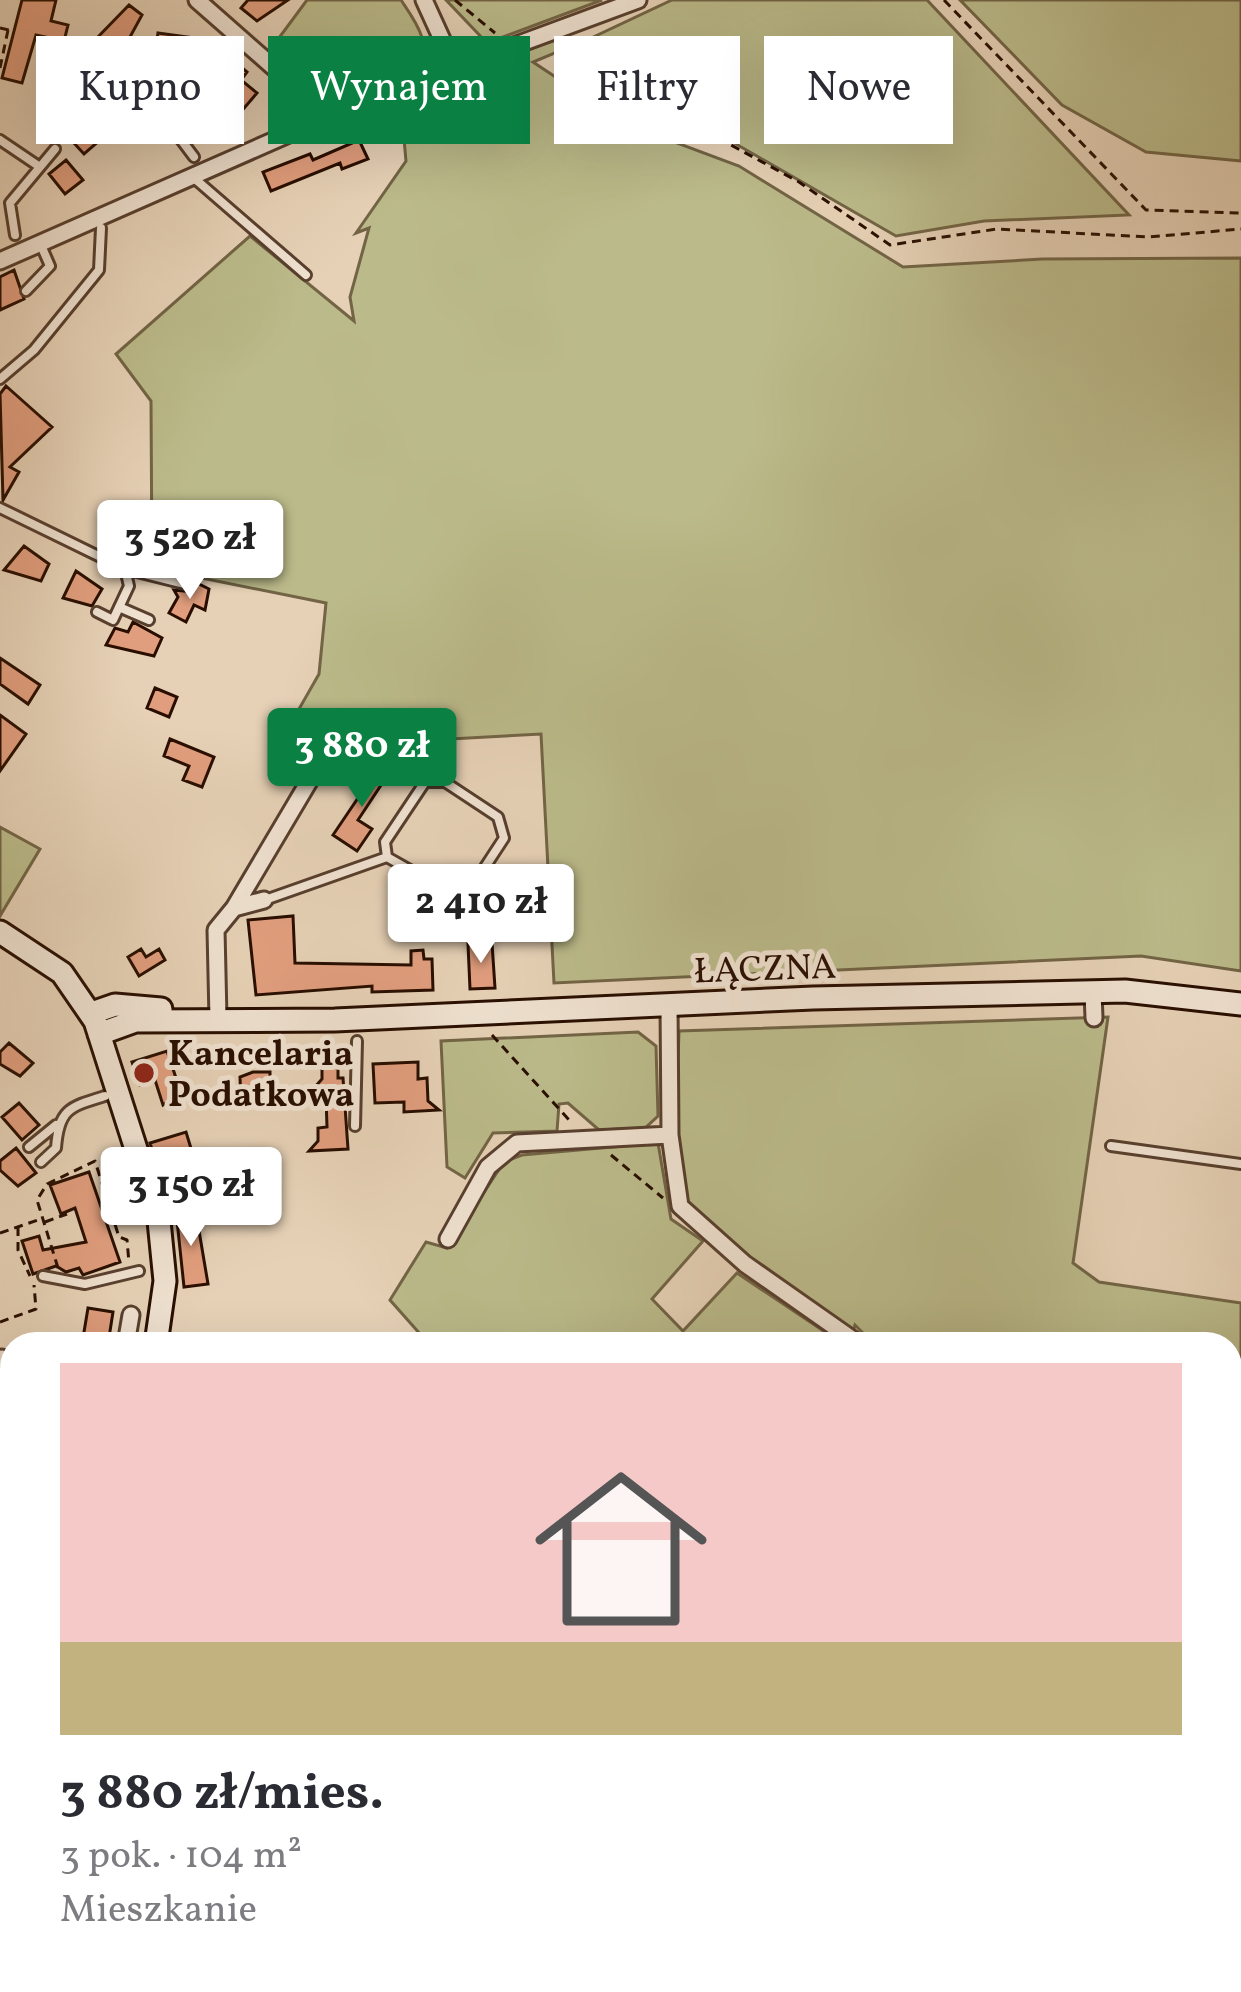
<!DOCTYPE html>
<html lang="pl">
<meta charset="utf-8">
<style>
:root{--surface:#fff;--page:#f7f7f7;--text:#2b2b33;--muted:#7c7c81;--line:#e1e1e2;--accent:#0b8043}
body{margin:0;font-family:Vollkorn,serif;background:var(--page);color:var(--text);height:100vh;display:flex;flex-direction:column;font-size:45px;white-space:nowrap}
*{box-sizing:border-box;margin:0}
p{font-size:39px;color:var(--muted)}
.icon{flex:none;width:66px;height:66px;fill:none;stroke:currentColor;stroke-width:2;stroke-linecap:round;stroke-linejoin:round}
.map{position:relative;flex:1;overflow:hidden}
.panel{position:absolute;left:0px;top:1332px;width:1242px;height:660px;display:flex;flex-direction:column;background:var(--surface);border-radius:36px 36px 0 0;box-shadow:0 12px 48px #0002}
.panel>*{flex:none}
.hud{position:absolute;left:36px;top:36px;width:1170px;height:108px;display:flex;gap:24px}
.price{position:absolute;translate:-50% -102px;padding:0 27px;border-radius:12px;background:#fff;color:#222;font-size:39px;line-height:78px;filter:drop-shadow(0 3px 6px #0008)}
.price::after{content:'';position:absolute;left:50%;top:72px;width:36px;height:27px;margin-left:-18px;background:inherit;clip-path:polygon(0 0,100% 0,50% 100%)}
.price.on{background:var(--accent);color:#fff}
ul{padding:0;list-style:none}
li{display:grid;align-content:center;gap:24px;height:636px;padding:0 60px}
li+li{border-top:3px solid var(--line)}
li span{display:grid;place-items:center;height:372px;border-radius:0px;color:#555}
li>.icon{margin-inline-start:auto}
span .icon{width:216px;height:216px;fill:#fffc;stroke-width:1}
li b{font-size:51px}
.chip{padding:0 42px;border-radius:0px;background:var(--surface);box-shadow:0 12px 48px #0002;font-size:42px;line-height:108px}
.chip.on{background:var(--accent);color:#fff}
.map>svg:first-child{display:block}
.green{fill:#bbba8a;stroke:#726445;stroke-width:3}
.building{fill:#e19e7e;stroke:#290e00;stroke-width:3}
.lines{fill:none;stroke-linecap:round;stroke-linejoin:round}
.lane-casing{stroke:#583f2e;stroke-width:14}
.street-casing{stroke:#583f2e;stroke-width:21}
.secondary-casing{stroke:#290e00;stroke-width:27}
.path{stroke:#290e00;stroke-width:3;stroke-dasharray:9 6;stroke-linecap:butt}
.lane{stroke:#efe1d0;stroke-width:8}
.street{stroke:#efe1d0;stroke-width:15}
.secondary{stroke:#efe1d0;stroke-width:21}
.poi-dot{fill:#8f2418;stroke:#efe1d0;stroke-width:4.5}
.labels{text-anchor:middle;stroke-width:10;stroke-linejoin:round;paint-order:stroke}
.street-label{font-size:36px;fill:#290e00;stroke:#efe1d0}
.poi-label{font-size:36px;font-weight:bold;fill:#290e00;stroke:#efe1d0;text-anchor:start}
</style>
<div class="map">
<svg width="1241" height="1992" viewBox="0 0 1241 1992">
<rect width="100%" height="100%" fill="#e6d1b6"/>
<filter id="stains"><feTurbulence type="fractalNoise" baseFrequency=".00167" numOctaves="4"/><feColorMatrix values="0 0 0 0 .2 0 0 0 0 .09 0 0 0 0 .02 0 0 0 .5 -.17"/></filter>
<radialGradient id="worn" r=".72"><stop offset=".6" stop-color="#630" stop-opacity="0"/><stop offset="1" stop-color="#630" stop-opacity=".3"/></radialGradient>
<path class="green" d="M307,0h94c14,21 33,45 15,68l-87,34 51,-23 -51,19 -59,-48z
M446,0h156l-115,43z
M672,0h255l202,215 -145,6 -88,15 -287,-165 -22,-31z
M960,0h281v161l-95,-9 -84,-47z
M557,39l5,11 -29,12 93,62 113,42 164,101 139,-8 199,-1v713l-100,-15 -587,27 -13,-249 -184,10 -20,-6 -38,-29 20,-35 7,-71 -174,-35 -1,-167 -35,-47 134,-118 104,85 -4,-24 19,-69 -13,5 50,-72 -5,-56 -61,20 1,-7z
M0,827l40,22 -40,67z
M1108,1017l-35,246 26,19 142,21v356l-11,-8v-307h-356l-19,-19 -2,7c-33,-22 -157,-102 -168,-133 -17,-51 -7,-115 -6,-168z
M638,1032l18,14 2,70 -13,12 -46,2 -31,-27 -9,1 -2,27 -64,2 -28,45 -18,-11 -6,-126z
M658,1143l13,76 32,22 -51,58 31,32 54,-58 106,71h-414l-39,-44 36,-58 21,6 57,-86 18,-7z
M12,1891v89h345l9,12h-366v-94z"/>
<path class="building" d="M22,0h34l-5,21 17,4 -4,16 -28,-6 -14,48 -20,-5z
M248,0h40l-31,21 -16,-13z
M129,5l13,10 -24,44 -24,-18z
M158,33l52,7 3,11 -5,7 -19,5 -34,-12z
M234,61l13,11 -6,8 16,13 -17,20 -24,-20z
M144,66l34,48 -4,3 -9,-4 -6,9 -6,-8 -12,8 -17,-24 12,-8 -9,-12z
M89,105l10,10 -13,12 13,14 -15,13 -23,-25z
M359,140l9,19 -26,10 -2,-6 -69,28 -8,-19 47,-18 3,6z
M66,160l17,20 -18,14 -16,-20z
M14,270l10,29 -24,11v-33z
M6,386l46,41 -42,40 9,5 -16,28 -3,-106z
M24,546l25,18 -8,17 -37,-11z
M76,571l26,18 -10,17 -29,-8z
M197,583l12,6 -4,21 -11,-5 -8,17 -17,-9 9,-16 -4,-7 18,2z
M133,622l29,16 -8,18 -48,-11 9,-17 13,4z
M0,658l40,27 -12,19 -28,-20z
M155,688l22,9 -8,20 -22,-9z
M0,715l26,19 -26,37z
M170,739l44,18 -12,30 -19,-7 6,-14 -25,-10z
M385,758l10,6 -37,56 14,9 -15,22 -24,-16z
M293,916l2,47 116,2v-14l12,-1 1,9h8l1,31 -61,2v-6l-116,9 -8,-75z
M492,943l3,45 -25,1 -2,-45z
M141,949l5,8 13,-8 6,11 -26,16 -11,-19z
M9,1043l24,20 -13,13 -20,-12v-12z
M167,1051l14,42 -18,12 -8,-25 -15,5 -8,-23z
M418,1062v17l9,-1 1,23 11,9 -35,2v-10l-29,1 -2,-39z
M322,1063h16v15h5l5,71 -39,2 9,-10v-13l9,-1 -1,-30h-7l-5,-9 8,-9z
M253,1072h17v16h-8l1,16 -22,1 -1,-28z
M19,1103l20,22 -17,15 -20,-23z
M186,1132l7,23 -36,11 -7,-23z
M16,1148l20,25 -18,13 -18,-16v-9z
M89,1172l31,90 -37,13 -4,-7 -13,4 -10,-6 -23,8 -11,-33 17,-5 4,14 43,-8 -11,-34 -14,6 -11,-29z
M195,1207l13,77 -24,3 -8,-76z
M88,1308l25,4 -5,32h-26z
M0,1749l12,23v68l-12,-26z
M1109,1980h54l-13,12h-30z"/>
<g class="lines">
<defs>
<path id="lane" d="M167,121l27,36
M0,140l37,25
M194,178l112,97
M15,235l-5,-32 45,-54
M26,291l24,-25 -10,-23
M0,379l34,-29 65,-80 2,-42
M0,508l125,61 4,17 -16,34 -16,-8
M125,569l64,16
M119,607l30,13
M387,857l60,34 23,-1 34,-52 -6,-21 -53,-35h-20l-1,-11 -28,-17
M265,900l122,-43 -2,-15 40,-60
M355,1126l2,-85
M1111,1146l130,18
M29,1147l27,-22
M41,1162l15,-14c3,-39 13,-41 49,-52
M43,1276l42,8 54,-13
M1230,1950l11,-10
M531,1980l9,12
M757,1980l9,12
M1185,1992l13,-12"/>
<path id="street" d="M197,0l116,102 7,17
M424,0l31,68
M0,261l357,-157 281,-104
M234,908l93,-157
M1093,992l1,26
M669,1004l1,131 10,71 65,58 114,80
M218,1018l-2,-88 18,-22 30,-8
M448,1239l40,-72 29,-24 153,-8
M126,1344l5,-29
M0,1359l2,-1
M0,1502l12,22
M0,1590l12,-4
M1230,1669l11,8
M1230,1711l11,-10
M0,1720l12,26
M0,1889l12,-6"/>
<path id="secondary" d="M0,932l62,41 33,48 64,200 6,60 -9,63
M92,1013l23,-8 46,4
M99,1034l36,-13 200,-1 478,-22 312,-7 116,13
M372,1980l9,12"/>
</defs>
<use href="#lane" class="lane-casing"/>
<use href="#street" class="street-casing"/>
<use href="#secondary" class="secondary-casing"/>
<path class="path" d="M455,0l40,33
M944,0l202,210 95,3
M0,28l13,3
M571,41l13,24 215,117 91,63 107,-16 152,8 92,-8
M0,68l8,-38
M492,1035l79,87
M611,1155l52,43
M45,1222l22,-8
M18,1227v23l12,26
M0,1233l38,-13
M58,1268l-21,-68 10,-16 48,-23 24,76 8,3 2,23
M0,1322l36,-13 -2,-24
M0,1840l12,6
M151,1980l4,12"/>
<use href="#lane" class="lane"/>
<use href="#street" class="street"/>
<use href="#secondary" class="secondary"/>
</g>
<circle class="poi-dot" cx="144" cy="1073" r="12"/>
<g class="labels">
<g class="street-label">
<text transform="translate(765 967) rotate(-2)" y="13">ŁĄCZNA</text>
</g>
<g class="poi-label">
<text x="168" y="1065">Kancelaria<tspan x="168" dy="41">Podatkowa</tspan></text>
</g>
</g>
<rect width="100%" height="100%" filter="url(#stains)"/>
<rect width="100%" height="100%" fill="url(#worn)"/>
</svg>
<b class="price" style="left:190px;top:602px">3 520 zł</b>
<b class="price on" style="left:362px;top:810px">3 880 zł</b>
<b class="price" style="left:481px;top:966px">2 410 zł</b>
<b class="price" style="left:191px;top:1249px">3 150 zł</b>
<div class="hud">
<a class="chip">Kupno</a>
<a class="chip on">Wynajem</a>
<a class="chip">Filtry</a>
<a class="chip">Nowe</a>
</div>
<section class="panel">
<ul>
<li><span style="background:linear-gradient(#f6c9c9 75%,#c2b280 0)"><svg class="icon" aria-label="home" viewBox="0 0 24 24"><path d="M3 11l9-7 9 7M6 9v11h12V9"/></svg></span><div><b>3 880 zł/mies.</b><p>3 pok. · 104 m²</p><p>Mieszkanie</p></div></li>
</ul>
</section>
</div>
